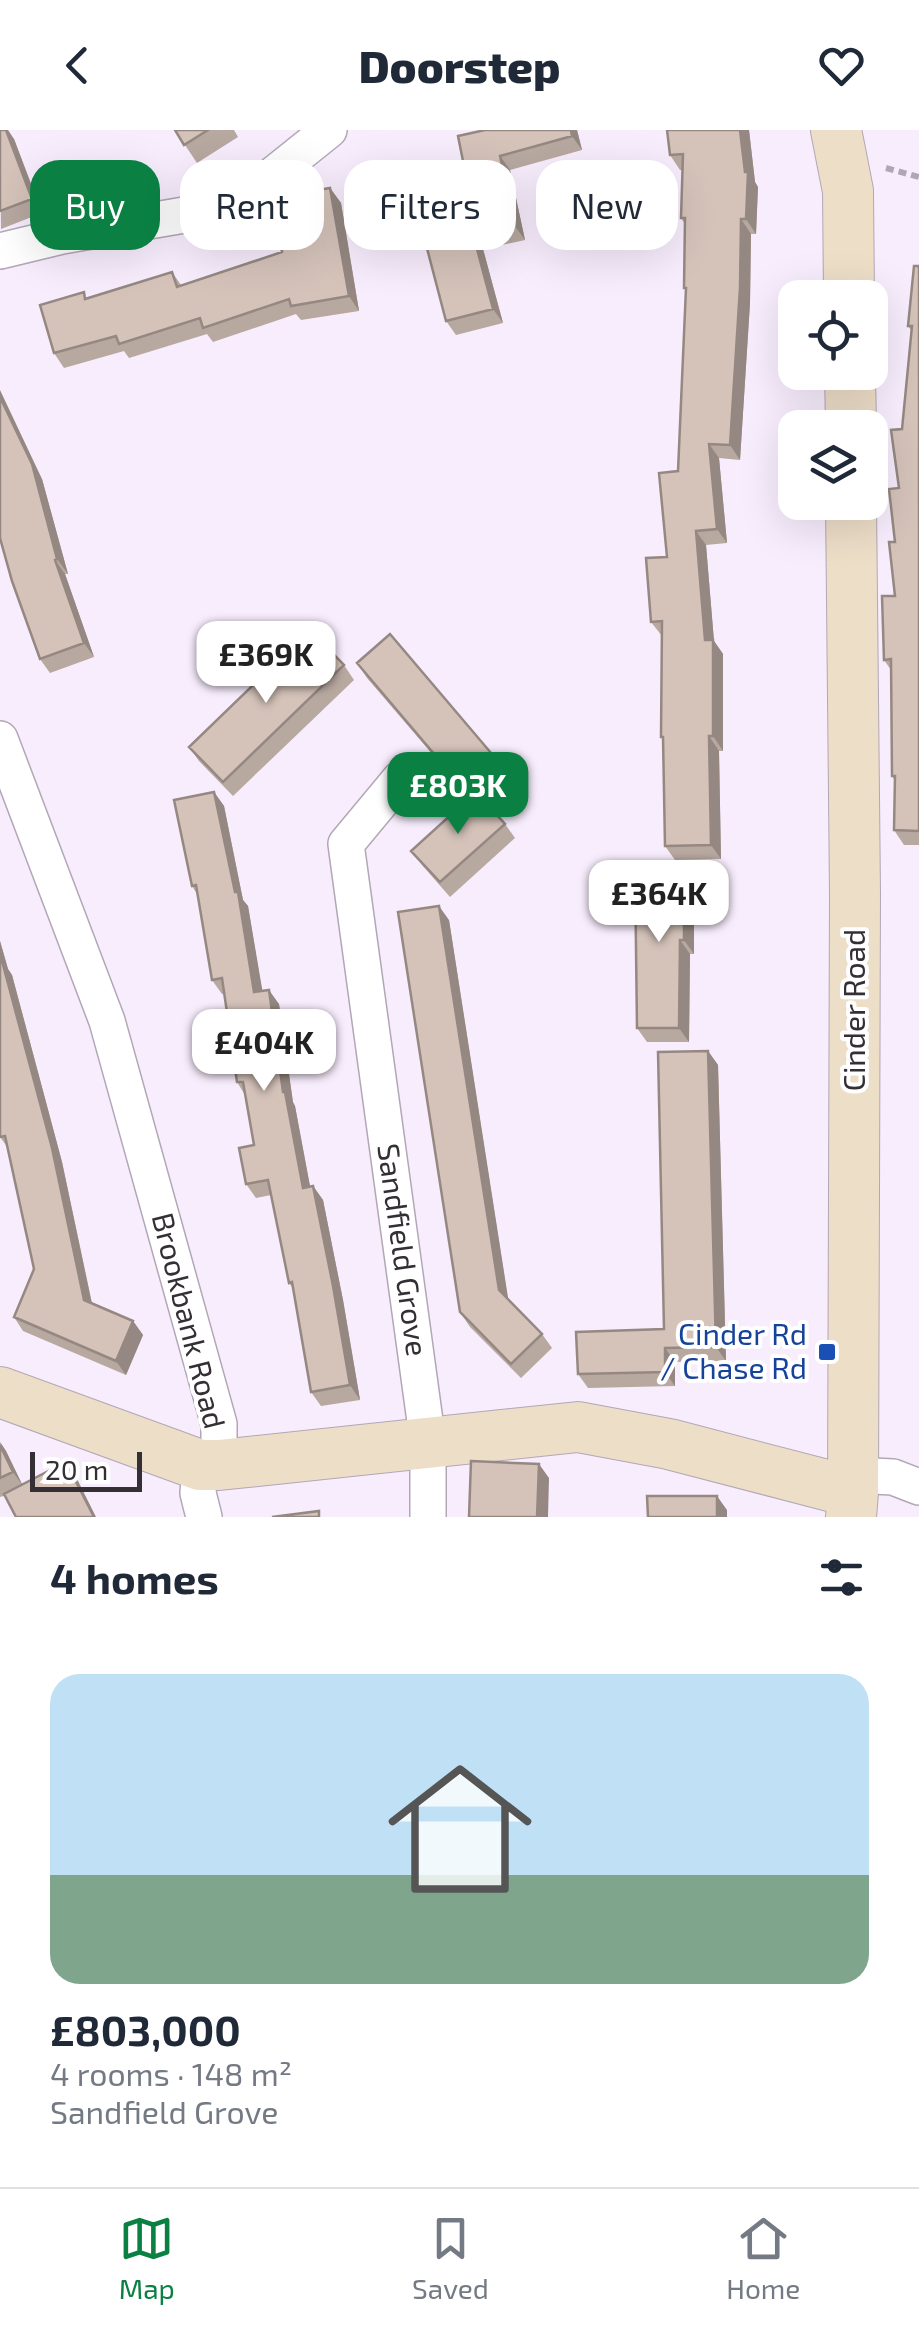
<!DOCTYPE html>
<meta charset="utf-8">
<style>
:root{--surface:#fff;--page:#f6f6f7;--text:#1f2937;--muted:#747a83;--line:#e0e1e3;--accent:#0b8043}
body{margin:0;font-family:"Exo 2",sans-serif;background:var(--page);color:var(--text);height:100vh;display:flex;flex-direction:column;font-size:38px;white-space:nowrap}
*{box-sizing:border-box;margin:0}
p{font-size:32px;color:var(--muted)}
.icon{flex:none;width:55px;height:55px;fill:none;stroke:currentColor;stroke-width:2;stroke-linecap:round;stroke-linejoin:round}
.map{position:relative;height:1387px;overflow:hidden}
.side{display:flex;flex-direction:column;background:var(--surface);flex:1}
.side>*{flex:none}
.banner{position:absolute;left:30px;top:30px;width:860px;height:90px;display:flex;gap:20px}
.fabs{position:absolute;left:778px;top:150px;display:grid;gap:20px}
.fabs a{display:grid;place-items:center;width:110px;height:110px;border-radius:20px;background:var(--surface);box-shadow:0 10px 40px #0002;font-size:50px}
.scale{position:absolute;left:30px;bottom:25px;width:112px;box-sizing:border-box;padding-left:10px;border:5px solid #342f35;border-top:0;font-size:28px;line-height:35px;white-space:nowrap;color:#342f35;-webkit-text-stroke:8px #fff;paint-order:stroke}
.price{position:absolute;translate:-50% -85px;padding:0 22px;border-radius:20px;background:#fff;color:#222;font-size:32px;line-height:65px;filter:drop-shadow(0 2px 5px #0008)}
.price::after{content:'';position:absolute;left:50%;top:60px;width:30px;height:22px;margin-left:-15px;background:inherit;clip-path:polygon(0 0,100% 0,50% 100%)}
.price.active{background:var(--accent);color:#fff}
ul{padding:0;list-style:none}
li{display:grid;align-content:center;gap:20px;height:530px;padding:0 50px}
li span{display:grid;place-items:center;height:310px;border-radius:30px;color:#555}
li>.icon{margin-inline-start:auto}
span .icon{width:180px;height:180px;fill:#fffc;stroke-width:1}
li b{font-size:42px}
h2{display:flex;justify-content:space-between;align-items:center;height:120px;padding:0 50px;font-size:42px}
.pill{padding:0 35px;border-radius:30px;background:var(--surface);box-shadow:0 10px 40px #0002;font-size:35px;line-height:90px}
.pill.active{background:var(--accent);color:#fff}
header{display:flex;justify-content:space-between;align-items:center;height:130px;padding:0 50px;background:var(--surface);font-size:45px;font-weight:800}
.tabs{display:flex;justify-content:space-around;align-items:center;height:140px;border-top:2px solid var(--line);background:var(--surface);font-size:28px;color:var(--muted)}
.tabs a{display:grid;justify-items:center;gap:5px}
.tabs .active{color:var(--accent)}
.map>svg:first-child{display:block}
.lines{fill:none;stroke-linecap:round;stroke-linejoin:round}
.street-casing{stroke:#b2a7b6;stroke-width:38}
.secondary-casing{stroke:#b2a7b6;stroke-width:52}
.path{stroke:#b0a7b3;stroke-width:6;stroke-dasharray:8 5;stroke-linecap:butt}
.street{stroke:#fff;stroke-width:35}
.secondary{stroke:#eddec8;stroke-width:50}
.wall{fill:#b7a8a0}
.shaded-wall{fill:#958882}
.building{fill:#d5c3ba;stroke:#958882;stroke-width:2.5}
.transit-dot{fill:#1a4fb4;stroke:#fff;stroke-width:4}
.labels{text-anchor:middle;stroke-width:8;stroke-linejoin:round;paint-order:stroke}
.street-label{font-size:30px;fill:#342f35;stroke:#fff}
.transit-label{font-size:30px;fill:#164399;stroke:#fff;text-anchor:end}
</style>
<header><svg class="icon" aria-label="back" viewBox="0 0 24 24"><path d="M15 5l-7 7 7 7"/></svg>Doorstep<svg class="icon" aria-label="heart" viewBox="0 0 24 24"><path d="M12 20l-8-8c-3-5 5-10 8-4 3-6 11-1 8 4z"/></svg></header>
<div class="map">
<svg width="919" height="1387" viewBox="0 0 919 1387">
<rect width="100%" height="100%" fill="#f8edfd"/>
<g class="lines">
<defs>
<path id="street" d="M0,121l62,-15 128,-22 43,-13 36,-23 60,-48
M0,609l107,282 112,403v41
M400,649l-54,65 82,599v74
M200,1335l-2,28 6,24
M853,1345l40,2 26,10"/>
<path id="secondary" d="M836,0l12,61 1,107
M850,242l1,56
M0,1262l200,73h19l359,-38 91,17 184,48
M851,1387l2,-25 2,-598 -4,-392"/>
</defs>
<use href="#street" class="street-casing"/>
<use href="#secondary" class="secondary-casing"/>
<path class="path" d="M886,38l33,9"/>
<use href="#street" class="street"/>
<use href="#secondary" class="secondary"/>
</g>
<path class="wall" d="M0,0l14,9 28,74 -41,16z
M175,0h59l4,7 -41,26z
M485,0h92l5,20 -72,20 15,70 -42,9 20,74 -47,12 -10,-14 24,-125z
M667,0h82l6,52 3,5 -2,47h-5l-1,69 -10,157 -21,-2 8,85 -21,2 8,96 9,13v97h-4l2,108 -46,1 -10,-14 -2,-107 -2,-2 1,-101 -11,-14 16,-65 11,-86 8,-180 -2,-3 1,-64 -4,-6 2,-48h-3l-10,-15z
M330,58l11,15 18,108 -58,9 -5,-6 -83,28 -6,-8 -78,24 -5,-7 -60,17 -10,-15 34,-55 84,-26 9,13 101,-33 16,-7z
M919,136v579h-15l-10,-15 1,-49 -3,-5 -1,-106 -7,-10 11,-64v-54l7,-113 9,-99 -3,-4z
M42,349l26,95h-3l29,83 -44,16 -10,-14z
M357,533l140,97 10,14 -27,23 25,27 10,14 -65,59 -28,-32 -11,-14 59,-53 -103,-120z
M344,535l10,15 -121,116 -34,-35 -10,-14z
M214,662l10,14 19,94 5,6 14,85 17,13 14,99 2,3 15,81 3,-1 10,14 20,100 17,100 -39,6 -10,-14 -18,-104 -4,-5 -18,-88 -15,3 -10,-14 8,-39 -9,-50 -8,-13 -13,-88h-2l-10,-14 -15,-86 -5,-8z
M694,752v72h-4l-1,88h-42l-10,-14z
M449,790l59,380 34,34 10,14 -31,30 -51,-51 -10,-15z
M0,811l8,28 4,6 50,187 30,141 41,18 10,14 -17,40 -103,-44 -9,-14 20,-48 -26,-121 -8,-11z
M708,921l10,14 8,296 -51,1v24l-87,2 -10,-14 86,-45z
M0,1312l6,9 16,34 54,-8 -76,20z"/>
<path class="shaded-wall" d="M6,0h2l6,9 28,74 -10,-14z
M571,0h6l5,20 -10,-14z
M740,0h9l6,52 3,5 -2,47 -10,-15 -1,-47z
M500,26l10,14 15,70 -10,-14z
M330,58l11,15 18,108 -10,-15z
M741,89l10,15 -1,69 -10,157 -10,-15z
M473,104l10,15 20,74 -10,-14z
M0,260l42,89 26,95 -11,-15 -57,-162z
M709,314l10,14 8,85 -10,-14z
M696,401l10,14 8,96 9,13v97l-10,-15z
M55,430l10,14 29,83 -10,-14z
M709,606l10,15 2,108 -10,-14z
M214,662l10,14 19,94 5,6 17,100 -11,-14z
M684,737l10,15v72l-10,-14z
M439,776l10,14 60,384 -10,-14z
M680,810l10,14 -1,88 -10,-14z
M0,811l8,28 4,6 50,187 32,152 -10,-14 -84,-338z
M269,860l10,14 14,98 2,4 18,96 -10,-14 -20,-96z
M708,921l10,14 8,296 -10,-14z
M313,1056l10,14 20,100 17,100 -10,-15z
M133,1191l10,14 -17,40 -10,-14z
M665,1218l10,14v24l-10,-14z
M0,1312l6,9 17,35 -10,-14z
M66,1332l10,15 20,40h-2z
M539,1334l10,14 -1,39h-11z
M717,1366l10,14v7h-10z"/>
<path class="building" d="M0,0h6l26,69 -32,12z
M175,0h33l-24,15z
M485,0h86l1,6 -72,20 15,70 -42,8 20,75 -47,12 -29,-111 53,-14 -12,-60z
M667,0h73l5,42h3l-2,47h-5l-1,69 -10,157 -21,-1 8,85 -21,2 9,109h8v96h-4l2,109 -46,1 -2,-109h-2l1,-116 -11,1 -5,-64 21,-1 -8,-84 19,-2 8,-183h-2l1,-70h-4l2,-64 -13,1z
M330,58l19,108 -58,10 -2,-7 -86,29 -3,-10 -81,26 -3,-8 -62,17 -14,-48 44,-13 1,7 87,-27 5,15 105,-35 -1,-5 17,-2 -9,-50z
M914,136h5v565l-25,-1 1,-54h-3l-1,-117 -7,1 -2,-64h13l-6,-54h6l-6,-53 10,-1 -8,-58 11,-1 10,-103h-4z
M0,267l32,67 25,95 -2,1 29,83 -44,16 -28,-78 -12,-43z
M310,500l34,35 -121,117 -34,-35z
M390,504l107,126 -34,28 -106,-125z
M214,662l21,100h3l16,100 15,-2 14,102h2l18,96 10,-2 20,100 17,99 -39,7 -19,-110 -3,1 -21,-103 -22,4 -7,-36 15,-3 -11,-63h-6l-15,-104 -10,2 -16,-95 -4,1 -18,-86z
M476,662l29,32 -65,58 -29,-31z
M684,737v73h-4l-1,88h-42l-2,-160z
M439,776l60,384 43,44 -31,30 -51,-52 -62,-400z
M2,831l50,187 32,152 49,21 -17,40 -102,-44 20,-48 -29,-133 -5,1v-175z
M708,921l8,296 -51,1v24l-87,2 -2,-42 88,-3 -6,-277z
M0,1315l13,27 -13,6z
M471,1331l68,3 -2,53h-68z
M66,1332l28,55h-78l-12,-23z
M647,1366h70v21h-69z
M319,1381v6h-47z"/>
<rect class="transit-dot" x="817" y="1212" width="20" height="20" rx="5"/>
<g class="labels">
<g class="street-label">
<text transform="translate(855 880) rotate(-90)" y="10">Cinder Road</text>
<text transform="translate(402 1120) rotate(82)" y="10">Sandfield Grove</text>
<text transform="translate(188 1191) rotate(76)" y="10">Brookbank Road</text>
</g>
<g class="transit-label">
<text x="807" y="1215">Cinder Rd<tspan x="807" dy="34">/ Chase Rd</tspan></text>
</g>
</g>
</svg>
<div class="fabs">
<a><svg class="icon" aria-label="locate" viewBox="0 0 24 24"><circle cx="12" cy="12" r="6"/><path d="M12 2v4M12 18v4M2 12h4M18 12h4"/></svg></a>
<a><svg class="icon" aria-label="layers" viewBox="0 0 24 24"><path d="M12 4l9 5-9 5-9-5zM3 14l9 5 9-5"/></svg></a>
</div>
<div class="scale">20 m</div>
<b class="price" style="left:266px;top:576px">£369K</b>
<b class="price active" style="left:458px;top:707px">£803K</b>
<b class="price" style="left:659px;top:815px">£364K</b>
<b class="price" style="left:264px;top:964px">£404K</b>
<div class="banner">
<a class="pill active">Buy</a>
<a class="pill">Rent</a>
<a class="pill">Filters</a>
<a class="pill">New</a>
</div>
</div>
<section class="side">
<h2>4 homes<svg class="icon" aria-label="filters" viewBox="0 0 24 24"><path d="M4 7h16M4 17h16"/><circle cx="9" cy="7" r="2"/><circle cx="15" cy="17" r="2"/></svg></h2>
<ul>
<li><span style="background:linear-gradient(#bfe0f5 65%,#7fa58c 0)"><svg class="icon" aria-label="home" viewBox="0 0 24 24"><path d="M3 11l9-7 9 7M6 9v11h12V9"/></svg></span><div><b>£803,000</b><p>4 rooms · 148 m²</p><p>Sandfield Grove</p></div></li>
</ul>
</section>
<nav class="tabs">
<a class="active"><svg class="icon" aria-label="map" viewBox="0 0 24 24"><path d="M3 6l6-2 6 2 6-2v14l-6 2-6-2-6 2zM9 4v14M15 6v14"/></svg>Map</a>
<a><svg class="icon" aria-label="saved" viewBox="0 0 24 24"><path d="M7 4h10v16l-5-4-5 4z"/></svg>Saved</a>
<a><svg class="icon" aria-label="home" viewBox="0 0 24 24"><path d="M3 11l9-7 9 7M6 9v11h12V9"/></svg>Home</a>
</nav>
